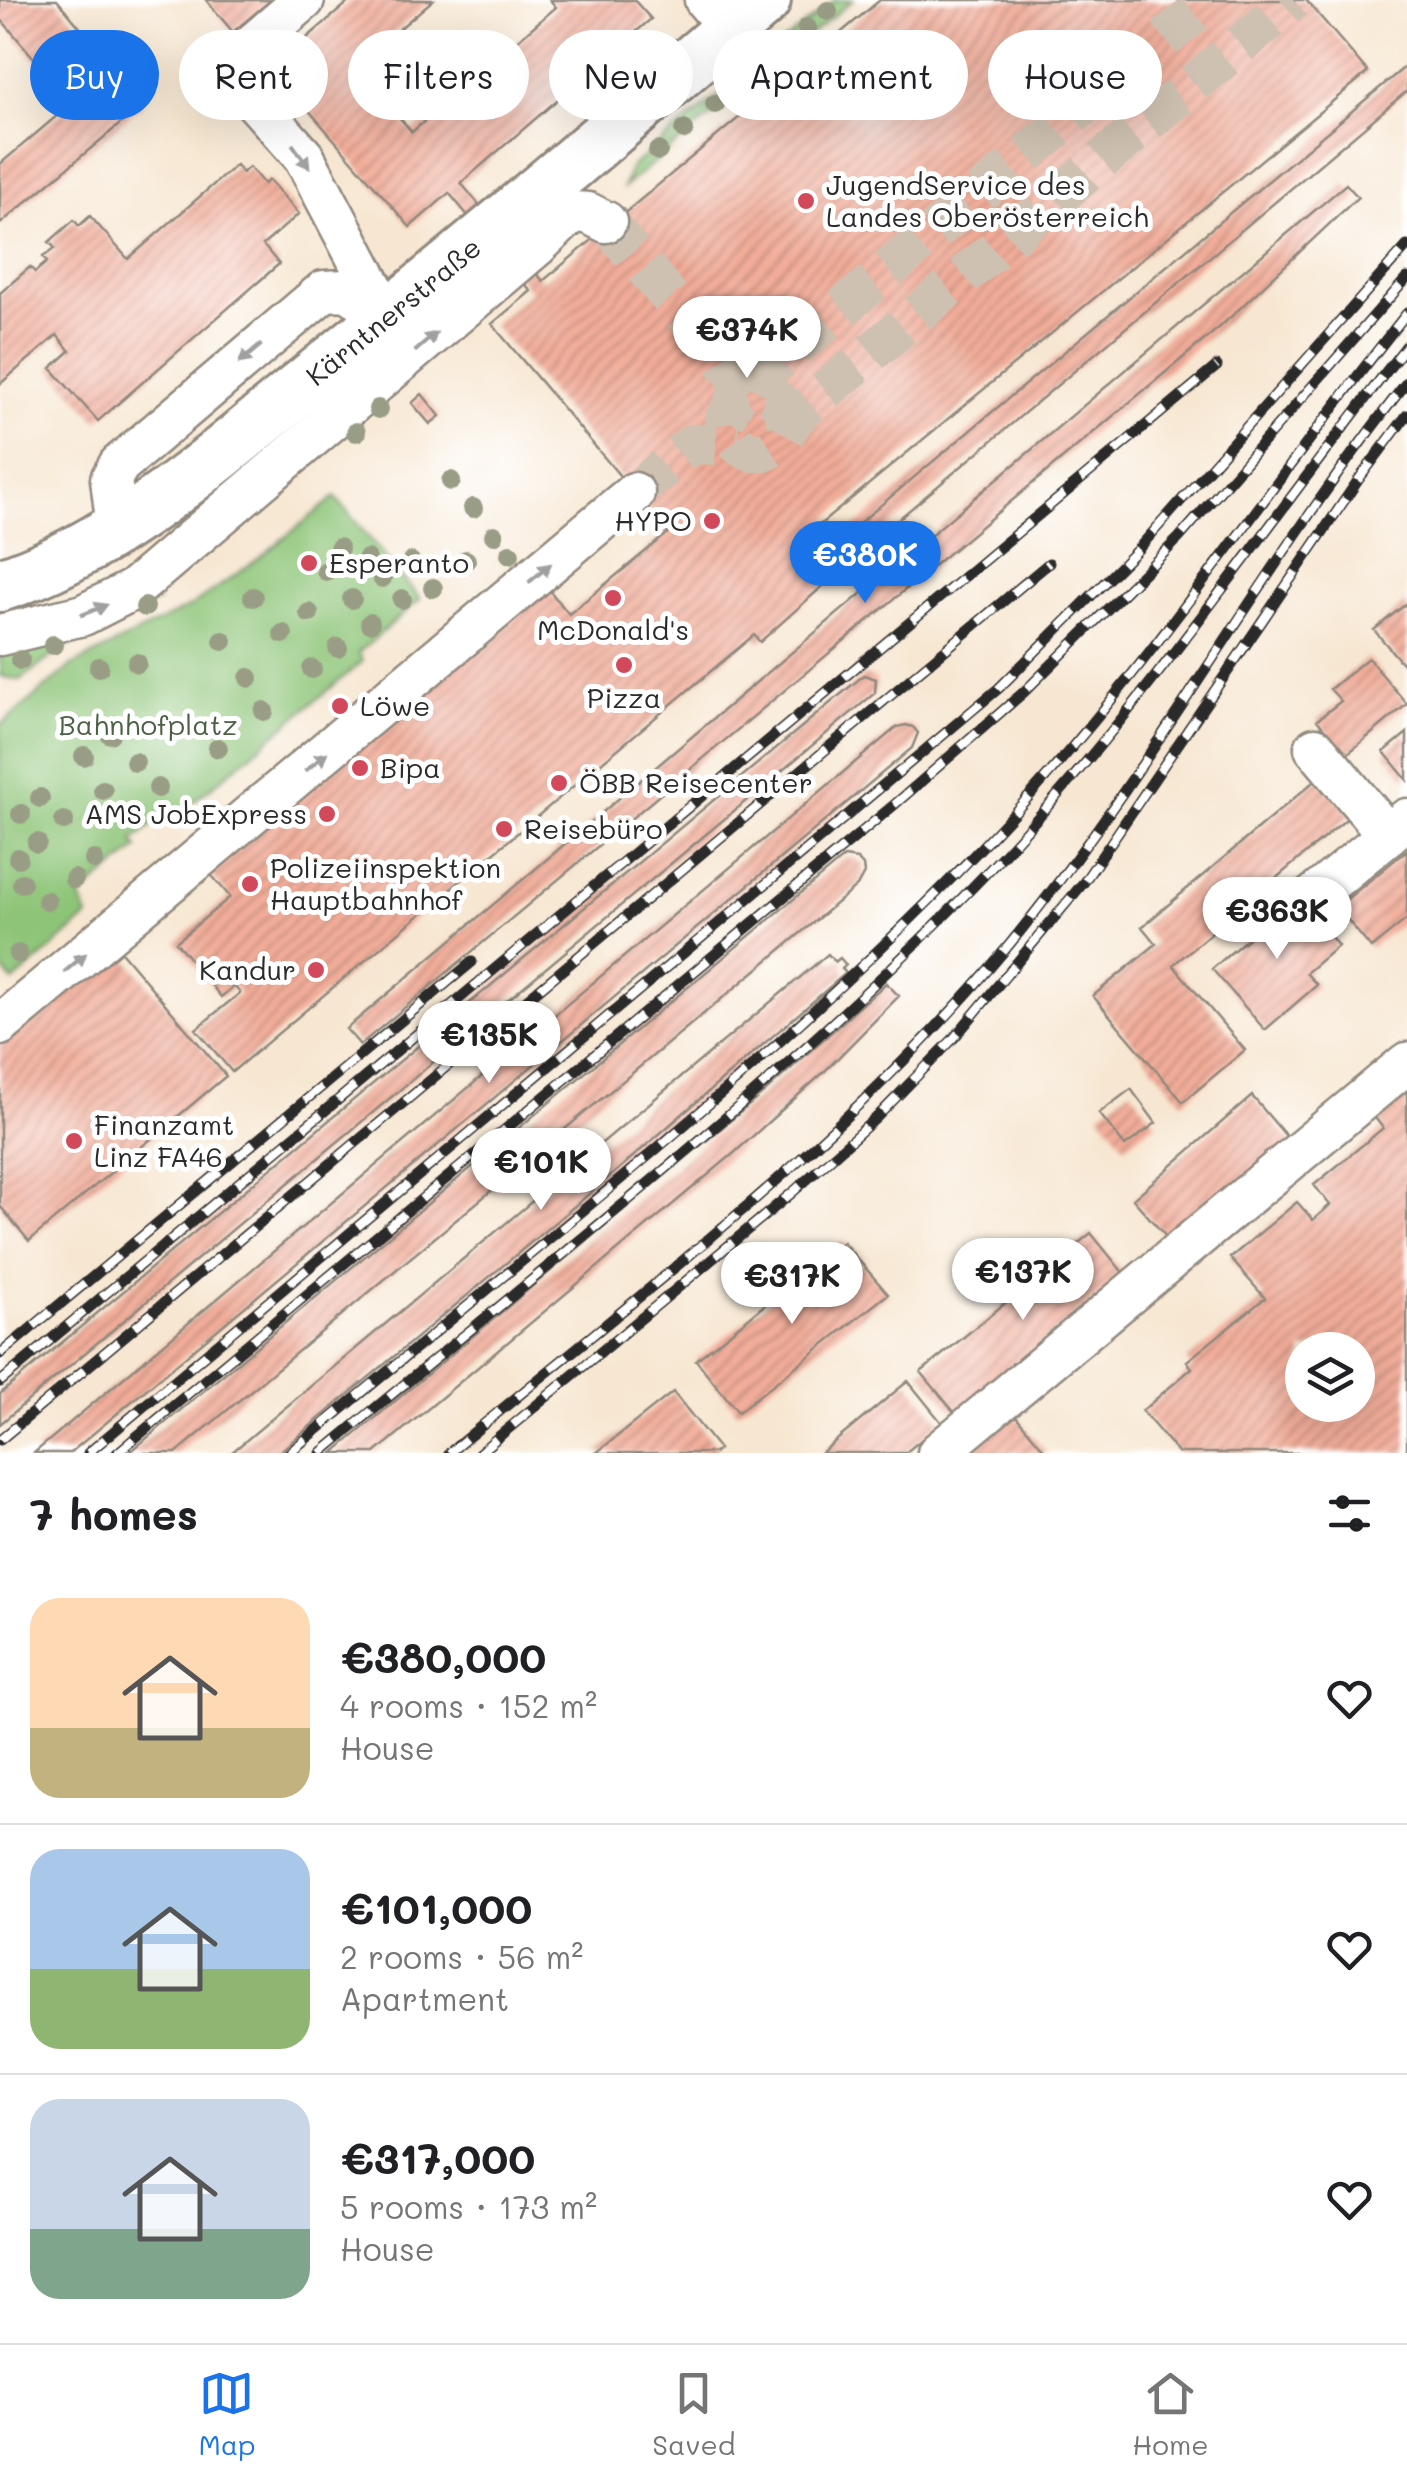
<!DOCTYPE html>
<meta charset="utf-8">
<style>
:root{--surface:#fff;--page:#f6f6f6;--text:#202124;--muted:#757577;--line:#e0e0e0;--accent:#1a73e8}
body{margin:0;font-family:Mali,sans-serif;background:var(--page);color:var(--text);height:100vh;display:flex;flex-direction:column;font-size:38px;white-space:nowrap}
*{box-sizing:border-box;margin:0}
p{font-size:32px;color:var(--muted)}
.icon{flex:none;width:55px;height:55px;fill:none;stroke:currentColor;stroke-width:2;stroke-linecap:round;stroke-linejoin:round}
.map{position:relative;height:1453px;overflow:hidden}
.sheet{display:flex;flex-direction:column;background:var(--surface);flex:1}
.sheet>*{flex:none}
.top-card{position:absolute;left:30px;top:30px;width:1348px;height:90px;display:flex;gap:20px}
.tools{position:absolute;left:1285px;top:1332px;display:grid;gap:20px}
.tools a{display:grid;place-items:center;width:90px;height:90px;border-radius:50%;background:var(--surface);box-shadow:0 10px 40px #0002;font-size:50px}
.price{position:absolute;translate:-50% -85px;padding:0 22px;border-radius:35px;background:#fff;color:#222;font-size:32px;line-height:65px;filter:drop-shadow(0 2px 5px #0008)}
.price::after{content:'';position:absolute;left:50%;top:60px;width:30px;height:22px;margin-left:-15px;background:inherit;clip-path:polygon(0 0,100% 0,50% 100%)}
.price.selected{background:var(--accent);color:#fff}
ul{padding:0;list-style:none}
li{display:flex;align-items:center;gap:30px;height:250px;padding:0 30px}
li+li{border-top:2px solid var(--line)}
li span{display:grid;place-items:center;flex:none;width:280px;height:200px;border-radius:30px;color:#555}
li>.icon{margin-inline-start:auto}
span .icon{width:120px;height:120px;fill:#fffc;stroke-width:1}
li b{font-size:42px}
h2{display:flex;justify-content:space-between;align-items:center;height:120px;padding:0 30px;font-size:42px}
.chip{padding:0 35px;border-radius:45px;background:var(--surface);box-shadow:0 10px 40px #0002;font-size:35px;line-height:90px}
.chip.selected{background:var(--accent);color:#fff}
.dock{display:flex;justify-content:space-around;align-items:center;height:140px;border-top:2px solid var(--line);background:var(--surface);font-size:28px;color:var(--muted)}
.dock a{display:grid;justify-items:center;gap:5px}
.dock .selected{color:var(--accent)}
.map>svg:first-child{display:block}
.green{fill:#8dc477;stroke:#5c7851;stroke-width:2.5}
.building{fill:url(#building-hatch);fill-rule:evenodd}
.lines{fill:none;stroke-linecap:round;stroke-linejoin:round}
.minor-tunnel{stroke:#cec1b1;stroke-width:40;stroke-dasharray:40 20;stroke-linecap:butt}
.minor-casing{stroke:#91897e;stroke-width:45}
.major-casing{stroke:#91897e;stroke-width:58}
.minor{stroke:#fff;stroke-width:40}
.major{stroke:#fff;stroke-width:52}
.rail-casing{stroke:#2b2b2b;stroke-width:11}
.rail{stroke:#fff;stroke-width:8;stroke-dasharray:22;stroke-linecap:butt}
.tree{fill:#9a9d85}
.oneway{fill:#a0a0a0}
.poi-dot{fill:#d1495b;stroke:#fff;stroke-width:4}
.labels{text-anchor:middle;stroke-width:10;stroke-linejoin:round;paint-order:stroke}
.poi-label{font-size:28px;fill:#2b2b2b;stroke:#fff;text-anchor:start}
.street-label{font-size:28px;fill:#2b2b2b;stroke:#fff}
.park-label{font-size:28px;fill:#4d6146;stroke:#fff}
</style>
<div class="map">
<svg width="1407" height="1453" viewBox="0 0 1407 1453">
<defs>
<pattern id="building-hatch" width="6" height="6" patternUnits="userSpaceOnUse" patternTransform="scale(2.5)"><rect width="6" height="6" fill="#f2ad9a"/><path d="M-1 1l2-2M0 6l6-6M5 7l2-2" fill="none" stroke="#c48d7e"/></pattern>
</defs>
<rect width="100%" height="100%" fill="#fff"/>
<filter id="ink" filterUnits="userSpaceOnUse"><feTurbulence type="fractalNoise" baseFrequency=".01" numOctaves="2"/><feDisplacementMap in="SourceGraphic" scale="20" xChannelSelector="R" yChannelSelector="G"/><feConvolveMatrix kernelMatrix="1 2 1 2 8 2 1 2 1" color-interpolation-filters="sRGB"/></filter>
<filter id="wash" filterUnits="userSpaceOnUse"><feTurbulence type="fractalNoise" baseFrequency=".0048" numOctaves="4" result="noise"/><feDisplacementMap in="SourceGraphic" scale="40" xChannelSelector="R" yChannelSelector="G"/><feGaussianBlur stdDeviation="2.25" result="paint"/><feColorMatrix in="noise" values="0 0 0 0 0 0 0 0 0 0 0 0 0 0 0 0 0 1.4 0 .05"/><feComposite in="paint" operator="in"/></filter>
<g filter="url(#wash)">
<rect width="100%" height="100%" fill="#f7e7d2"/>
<path class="green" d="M835,0h18l-229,187 7,-20z
M335,497l85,102 -62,54 5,8 -188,156 -6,-6 -36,30 5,7 -58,48 8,21 -75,65 -13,-16v-240l70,-59 123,-62 65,-46z
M154,595l4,6 -77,34 -61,45 -20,-4v-26z"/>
<g id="blocks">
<path class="building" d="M0,0h57l87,104 -144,120v-60l72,-61 -72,-85z
M206,0h65l-38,32z
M351,0h82l-78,67 57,65 144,-125 -6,-7h84l17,19 -190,164 82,98 337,-281h426l62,72 -563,465 15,19 587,-491v26l-519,437 -128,114 -6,-7 -522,437 -36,-43 44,-36 -6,-7 -13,11 -45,-55 54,-45 -38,-45 340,-282 37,44 99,-81 -176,-209 39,-33 -82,-98 -39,34 -138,-159z
M236,165l6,8 7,-6 15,17 5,-4 30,34 -36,31 16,19 -181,157 -47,-53 19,-17 -13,-16 -57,49v-91l30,-26 5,5 12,-10 -4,-5 12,-9 -6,-6 25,-22 5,6 11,-10 38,43z
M1346,184l12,13 -137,129 -861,719 -14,-16z
M422,394l18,22 -10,8 -18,-21z
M1407,603v66l-33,-39z
M1368,658l39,46 -61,51 -29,-35 24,-19 -11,-12z
M864,675l12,4 -1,14 -875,731v-30z
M906,725l7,2 5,6 -6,15 -842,705h-36l863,-726z
M1407,733v47l-23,-28z
M1319,777l32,38 -178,150 72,85 -62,52 -90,-106 63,-52 -14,-17z
M1407,850v69l-36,29 -34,-41z
M844,857l13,2 6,6 1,8 -7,13 -681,567h-47z
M1299,894l39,52 -32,27 11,12 -52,45 -53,-61z
M117,947l109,129 -197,165 -29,-35v-160z
M828,954l7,8 5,-4 6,7 -4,4 4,4 -233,201 -335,279h-47z
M886,983l13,13 -75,76 -91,82 -358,299h-42l434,-363z
M1407,1072v381h-229l-36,-42 50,-43 -5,-7 78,-63 -35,-40 67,-56 16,18 17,-15 -16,-20 69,-57 -17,-22zM1302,1350h56v55h-56z
M1131,1089l25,34 -31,23 -26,-33z
M1252,1096l40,47 -118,103 -41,-47z
M1091,1233l34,42 -170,138 -34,-41z
M843,1242l45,52 -150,118 -42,-52z
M908,1381l34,42 -37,30h-84z
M673,1392l46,57 -5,4h-118z
M1010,1409l37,44h-91z"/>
</g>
</g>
<g filter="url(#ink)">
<use href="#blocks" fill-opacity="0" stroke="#91897e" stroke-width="2.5"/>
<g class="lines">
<path class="minor-tunnel" d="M606,222l143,169
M756,390l12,-20 443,-370
M787,425c-2,-29 -26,-42 -51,-27l-11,21c3,24 30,46 52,25 9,-9 13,-22 23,-32l494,-412
M634,493l58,-49 46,2"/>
<defs>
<path id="minor" d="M304,0l-79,68 79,89 83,158
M705,0l25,29
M117,528l-6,-49 8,-14 205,-174 23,-1 41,27
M0,635l83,-20 51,-26 404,-344 35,-33 15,1 18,9
M1315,748l73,87
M1311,898l96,-79
M0,1025l634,-532
M938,1453l469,-390"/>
<g id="major">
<path id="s1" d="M0,585c120,-38 224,-136 321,-214 150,-121 297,-245 443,-371"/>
</g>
</defs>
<use href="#minor" class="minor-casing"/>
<use href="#major" class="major-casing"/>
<use href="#minor" class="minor"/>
<use href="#major" class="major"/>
<defs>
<path id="rail" d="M0,1354l472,-392
M0,1382l1217,-1016
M0,1440l1049,-877
M88,1453l911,-765 140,-140 268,-302
M117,1453l777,-648 130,-113 155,-154 228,-260
M289,1453c241,-201 492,-393 708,-622 152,-160 272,-346 410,-518
M321,1453c228,-190 467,-372 672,-587 154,-161 276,-346 414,-521
M449,1453c193,-161 399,-314 560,-508 146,-178 255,-383 398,-563
M479,1453l314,-261 83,-74 78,-80 130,-156 275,-403 48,-64"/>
</defs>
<use href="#rail" class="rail-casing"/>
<use href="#rail" class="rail"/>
</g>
<g class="tree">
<circle cx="828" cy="11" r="10"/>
<circle cx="807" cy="28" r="10"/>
<circle cx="788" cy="44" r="10"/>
<circle cx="763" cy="65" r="10"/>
<circle cx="737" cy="86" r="10"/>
<circle cx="715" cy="104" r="10"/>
<circle cx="684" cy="130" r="10"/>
<circle cx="658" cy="151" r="10"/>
<circle cx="378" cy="409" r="10"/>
<circle cx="356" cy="432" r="10"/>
<circle cx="451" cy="481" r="10"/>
<circle cx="473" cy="508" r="10"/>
<circle cx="494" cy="535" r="10"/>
<circle cx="339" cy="548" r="10"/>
<circle cx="510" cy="554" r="10"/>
<circle cx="367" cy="559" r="10"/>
<circle cx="466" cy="560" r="10"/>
<circle cx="411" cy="562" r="10"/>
<circle cx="326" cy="571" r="10"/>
<circle cx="382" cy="578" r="10"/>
<circle cx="433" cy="588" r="10"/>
<circle cx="253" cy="597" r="10"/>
<circle cx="352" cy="599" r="10"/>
<circle cx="402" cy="599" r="10"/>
<circle cx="145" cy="607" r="10"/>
<circle cx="309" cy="613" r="10"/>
<circle cx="370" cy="623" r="10"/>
<circle cx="283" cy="634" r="10"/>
<circle cx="223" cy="641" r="10"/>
<circle cx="53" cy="645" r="10"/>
<circle cx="338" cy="648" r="10"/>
<circle cx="20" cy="660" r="10"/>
<circle cx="137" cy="663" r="10"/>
<circle cx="99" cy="667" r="10"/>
<circle cx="312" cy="669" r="10"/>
<circle cx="249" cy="678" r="10"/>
<circle cx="264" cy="711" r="10"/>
<circle cx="110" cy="734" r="10"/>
<circle cx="218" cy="748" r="10"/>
<circle cx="84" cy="756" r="10"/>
<circle cx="135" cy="762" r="10"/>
<circle cx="158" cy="788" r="10"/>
<circle cx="103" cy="790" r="10"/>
<circle cx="40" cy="798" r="10"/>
<circle cx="21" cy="814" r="10"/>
<circle cx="132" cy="820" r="10"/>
<circle cx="64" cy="821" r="10"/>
<circle cx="37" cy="843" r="10"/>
<circle cx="18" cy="858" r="10"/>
<circle cx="94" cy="860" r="10"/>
<circle cx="74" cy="879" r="10"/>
<circle cx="22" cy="883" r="10"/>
<circle cx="47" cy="901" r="10"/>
<circle cx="18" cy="954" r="10"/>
</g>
<defs><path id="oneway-solid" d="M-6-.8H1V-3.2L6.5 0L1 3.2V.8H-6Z" transform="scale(2.5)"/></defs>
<g class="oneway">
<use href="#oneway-solid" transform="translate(301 156) rotate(54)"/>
<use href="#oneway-solid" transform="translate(426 342) rotate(-41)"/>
<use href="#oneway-solid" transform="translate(250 354) rotate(140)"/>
<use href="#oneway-solid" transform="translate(540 573) rotate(-40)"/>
<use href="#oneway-solid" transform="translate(94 610) rotate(-22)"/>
<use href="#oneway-solid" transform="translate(316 762) rotate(-40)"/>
<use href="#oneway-solid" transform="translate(75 963) rotate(-40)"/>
</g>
</g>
<g class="poi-dot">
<circle cx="806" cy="201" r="10"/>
<circle cx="712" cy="521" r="10"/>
<circle cx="309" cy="563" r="10"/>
<circle cx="613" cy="598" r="10"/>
<circle cx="624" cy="665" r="10"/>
<circle cx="340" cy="706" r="10"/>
<circle cx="360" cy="768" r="10"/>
<circle cx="559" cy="783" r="10"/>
<circle cx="327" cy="814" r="10"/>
<circle cx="504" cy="829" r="10"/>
<circle cx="250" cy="884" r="10"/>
<circle cx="316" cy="970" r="10"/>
<circle cx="74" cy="1141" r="10"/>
</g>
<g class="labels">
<g class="poi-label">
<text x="826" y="195">JugendService des<tspan x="826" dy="32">Landes Oberösterreich</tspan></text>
<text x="692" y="531" text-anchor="end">HYPO</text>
<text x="329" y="573">Esperanto</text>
<text x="613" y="640" text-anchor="middle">McDonald's</text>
<text x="624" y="708" text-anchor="middle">Pizza</text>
<text x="360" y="716">Löwe</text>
<text x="380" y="778">Bipa</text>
<text x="579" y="793">ÖBB Reisecenter</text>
<text x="307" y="824" text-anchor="end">AMS JobExpress</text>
<text x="524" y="839">Reisebüro</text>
<text x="270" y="878">Polizeiinspektion<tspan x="270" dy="32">Hauptbahnhof</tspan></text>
<text x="296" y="980" text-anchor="end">Kandur</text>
<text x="94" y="1135">Finanzamt<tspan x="94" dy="32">Linz FA46</tspan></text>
</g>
<g class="street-label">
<text dy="10" stroke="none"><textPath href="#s1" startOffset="482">Kärntnerstraße</textPath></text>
</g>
<g class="park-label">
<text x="148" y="735">Bahnhofplatz</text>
</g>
</g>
</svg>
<div class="tools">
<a><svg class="icon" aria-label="layers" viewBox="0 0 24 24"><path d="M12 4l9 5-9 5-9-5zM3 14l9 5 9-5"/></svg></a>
</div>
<b class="price" style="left:747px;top:381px">€374K</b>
<b class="price selected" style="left:865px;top:606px">€380K</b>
<b class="price" style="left:1277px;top:962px">€363K</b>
<b class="price" style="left:489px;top:1086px">€135K</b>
<b class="price" style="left:541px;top:1213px">€101K</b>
<b class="price" style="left:1023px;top:1323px">€137K</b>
<b class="price" style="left:792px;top:1327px">€317K</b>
<div class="top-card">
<a class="chip selected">Buy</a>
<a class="chip">Rent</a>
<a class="chip">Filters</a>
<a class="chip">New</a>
<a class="chip">Apartment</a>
<a class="chip">House</a>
</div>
</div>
<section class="sheet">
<h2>7 homes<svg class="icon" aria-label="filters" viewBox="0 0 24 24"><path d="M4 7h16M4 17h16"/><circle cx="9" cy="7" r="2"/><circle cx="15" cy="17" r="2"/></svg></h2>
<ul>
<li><span style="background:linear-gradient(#ffd9b3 65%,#c2b280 0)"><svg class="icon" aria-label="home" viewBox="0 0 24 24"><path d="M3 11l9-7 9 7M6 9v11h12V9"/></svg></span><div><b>€380,000</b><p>4 rooms · 152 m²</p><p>House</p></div><svg class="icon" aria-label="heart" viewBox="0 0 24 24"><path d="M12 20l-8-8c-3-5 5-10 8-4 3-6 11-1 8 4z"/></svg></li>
<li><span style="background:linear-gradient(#a9c7e8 60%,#8fb573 0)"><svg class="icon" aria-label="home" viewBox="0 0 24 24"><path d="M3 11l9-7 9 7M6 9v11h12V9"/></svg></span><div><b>€101,000</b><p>2 rooms · 56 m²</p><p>Apartment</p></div><svg class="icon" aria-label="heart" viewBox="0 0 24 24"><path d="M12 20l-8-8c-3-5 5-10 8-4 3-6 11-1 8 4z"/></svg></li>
<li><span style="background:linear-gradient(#c9d6e8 65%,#7fa58c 0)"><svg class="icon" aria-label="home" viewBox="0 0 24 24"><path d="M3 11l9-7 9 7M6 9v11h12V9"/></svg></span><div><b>€317,000</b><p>5 rooms · 173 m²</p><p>House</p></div><svg class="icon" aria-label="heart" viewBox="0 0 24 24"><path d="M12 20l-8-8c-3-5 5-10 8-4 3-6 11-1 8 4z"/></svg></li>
</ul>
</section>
<nav class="dock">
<a class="selected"><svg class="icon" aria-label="map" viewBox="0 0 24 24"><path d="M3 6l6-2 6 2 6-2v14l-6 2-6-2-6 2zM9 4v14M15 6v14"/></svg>Map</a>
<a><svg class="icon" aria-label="saved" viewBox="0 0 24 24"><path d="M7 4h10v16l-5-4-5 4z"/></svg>Saved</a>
<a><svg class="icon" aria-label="home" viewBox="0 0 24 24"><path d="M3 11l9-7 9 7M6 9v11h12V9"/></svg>Home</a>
</nav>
